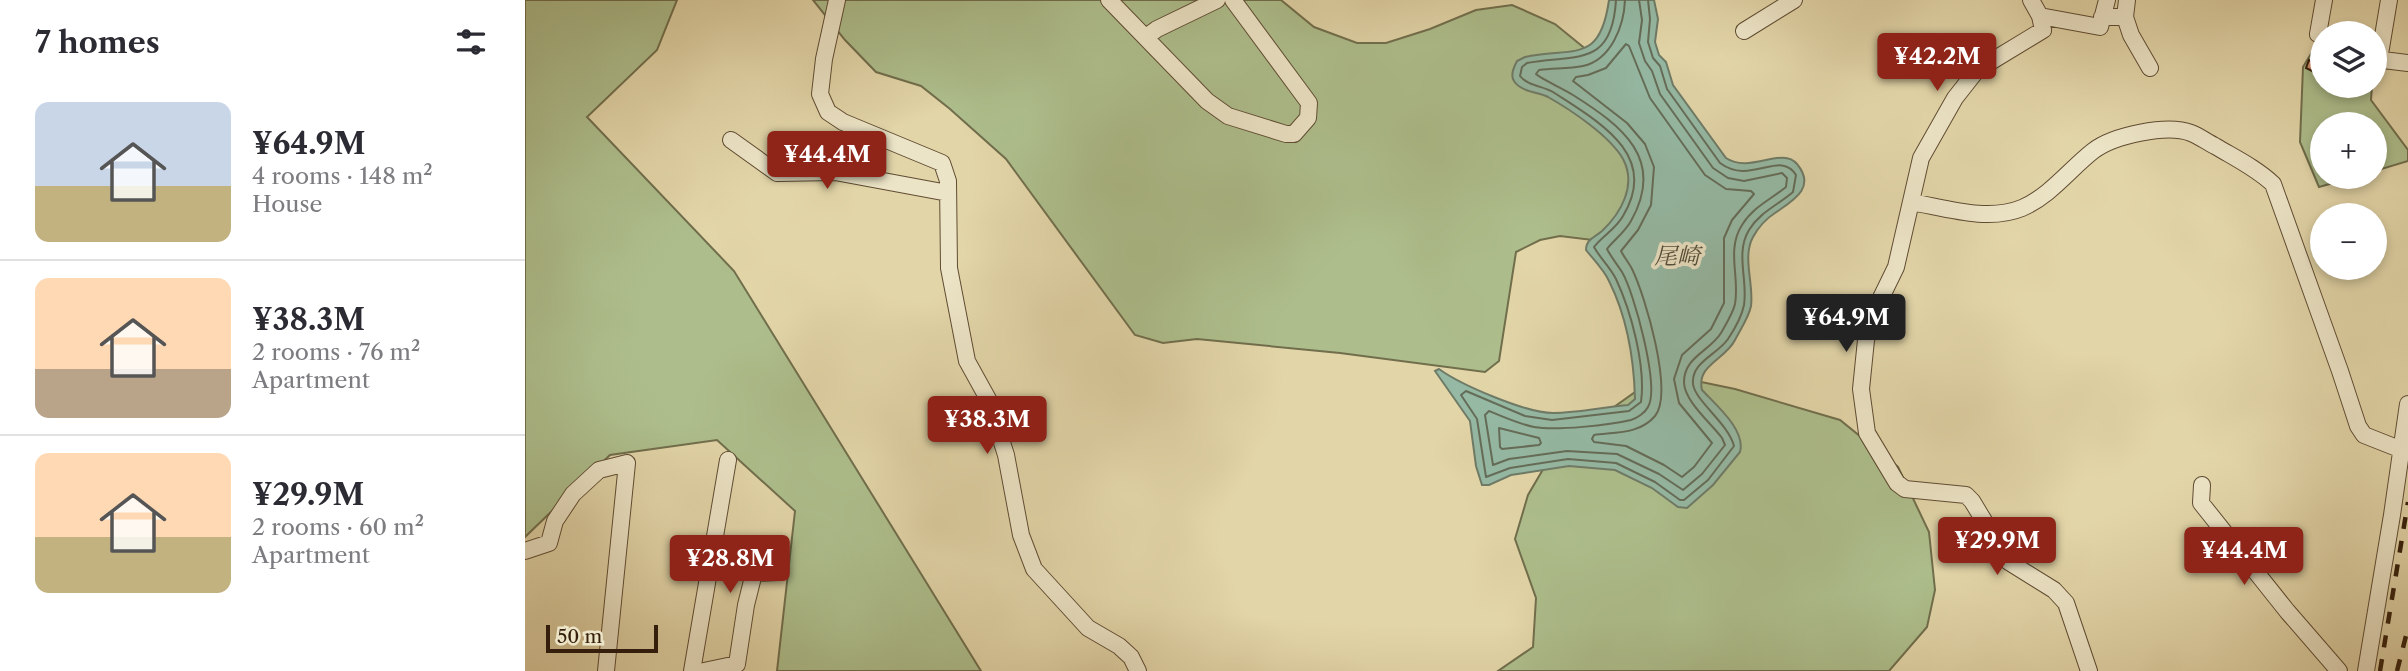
<!DOCTYPE html>
<meta charset="utf-8">
<style>
:root{--surface:#fff;--page:#f2f2f3;--text:#2b2b33;--muted:#7c7c81;--line:#e1e1e2;--accent:#8f2418}
body{margin:0;font-family:"Libre Caslon Text","Noto Serif JP",serif;background:var(--page);color:var(--text);height:100vh;display:flex;flex-direction:column;font-size:26px;white-space:nowrap}
*{box-sizing:border-box;margin:0}
p{font-size:23px;color:var(--muted)}
.icon{flex:none;width:38px;height:38px;fill:none;stroke:currentColor;stroke-width:2;stroke-linecap:round;stroke-linejoin:round}
.map{position:relative;flex:1;overflow:hidden}
.details{display:flex;flex-direction:column;background:var(--surface);width:525px}
.details>*{flex:none}
.controls{position:absolute;left:1785px;top:21px;display:grid;gap:14px}
.controls a{display:grid;place-items:center;width:77px;height:77px;border-radius:50%;background:var(--surface);box-shadow:0 4px 10px #0003;font-size:35px}
.scale{position:absolute;left:21px;bottom:18px;width:112px;box-sizing:border-box;padding-left:7px;border:4px solid #351f0c;border-top:0;font-size:19px;line-height:24px;white-space:nowrap;color:#351f0c;-webkit-text-stroke:5px #ece4c6;paint-order:stroke}
.price{position:absolute;translate:-50% -60px;padding:0 16px;border-radius:7px;background:var(--accent);color:#fff;font-size:23px;line-height:46px;filter:drop-shadow(0 2px 4px #0008)}
.price::after{content:'';position:absolute;left:50%;top:42px;width:21px;height:16px;margin-left:-10px;background:inherit;clip-path:polygon(0 0,100% 0,50% 100%)}
.price.on{background:#222;color:#fff}
ul{padding:0;list-style:none}
li{display:flex;align-items:center;gap:21px;height:175px;padding:0 35px}
li+li{border-top:2px solid var(--line)}
li span{display:grid;place-items:center;flex:none;width:196px;height:140px;border-radius:14px;color:#555}
li>.icon{margin-inline-start:auto}
span .icon{width:84px;height:84px;fill:#fffc;stroke-width:1}
li b{font-size:30px}
h2{display:flex;justify-content:space-between;align-items:center;height:84px;padding:0 35px;font-size:30px}
main{display:flex;flex:1;min-height:0}
.map>svg:first-child{display:block}
.green{fill:#adbe8c;stroke:#716e4c;stroke-width:2}
.water{fill:#95b9a4;stroke:#6f7b67;stroke-width:2}
.lines{fill:none;stroke-linecap:round;stroke-linejoin:round}
.shore{stroke:#656c58;stroke-width:2}
.building{fill:#e09a76;stroke:#351f0c;stroke-width:2}
.minor-casing{stroke:#604c33;stroke-width:18}
.minor{stroke:#ece4c6;stroke-width:16}
.rail{stroke:#351f0c;stroke-width:4.5;stroke-dasharray:12 12;stroke-linecap:butt}
.labels{text-anchor:middle;stroke-width:7;stroke-linejoin:round;paint-order:stroke}
.water-label{font-size:23px;font-style:italic;fill:#524d3a;stroke:#ece4c6}
</style>
<main>
<section class="details">
<h2>7 homes<svg class="icon" aria-label="filters" viewBox="0 0 24 24"><path d="M4 7h16M4 17h16"/><circle cx="9" cy="7" r="2"/><circle cx="15" cy="17" r="2"/></svg></h2>
<ul>
<li><span style="background:linear-gradient(#c9d6e8 60%,#c2b280 0)"><svg class="icon" aria-label="home" viewBox="0 0 24 24"><path d="M3 11l9-7 9 7M6 9v11h12V9"/></svg></span><div><b>¥64.9M</b><p>4 rooms · 148 m²</p><p>House</p></div></li>
<li><span style="background:linear-gradient(#ffd9b3 65%,#b9a48a 0)"><svg class="icon" aria-label="home" viewBox="0 0 24 24"><path d="M3 11l9-7 9 7M6 9v11h12V9"/></svg></span><div><b>¥38.3M</b><p>2 rooms · 76 m²</p><p>Apartment</p></div></li>
<li><span style="background:linear-gradient(#ffd9b3 60%,#c2b280 0)"><svg class="icon" aria-label="home" viewBox="0 0 24 24"><path d="M3 11l9-7 9 7M6 9v11h12V9"/></svg></span><div><b>¥29.9M</b><p>2 rooms · 60 m²</p><p>Apartment</p></div></li>
</ul>
</section>
<div class="map">
<svg width="1883" height="671" viewBox="0 0 1883 671">
<rect width="100%" height="100%" fill="#e2d5a8"/>
<filter id="stains"><feTurbulence type="fractalNoise" baseFrequency=".00286" numOctaves="4"/><feColorMatrix values="0 0 0 0 .2 0 0 0 0 .09 0 0 0 0 .02 0 0 0 .5 -.17"/></filter>
<radialGradient id="worn" r=".72"><stop offset=".6" stop-color="#630" stop-opacity="0"/><stop offset="1" stop-color="#630" stop-opacity=".3"/></radialGradient>
<path class="green" d="M0,0h152l-20,50 -70,67 147,154 247,400h-204l18,-160 -78,-71 -107,15 -85,82z
M288,0h468l33,27 43,16h29l44,-14 46,-19 36,-5 43,19 49,40 51,62 -22,119 -73,-9 -20,4 -24,12 -17,109 -14,11 -145,-19 -143,-14 -34,4 -28,-8 -129,-176 -56,-50 -29,-23 -45,-14 -31,-32z
M1793,42l4,2v42h50l-1,14 37,50v11l-33,10v-47h-53v53h32l-35,10 -19,-45 3,-75z
M1157,378l53,11 105,31 58,47 31,65 6,58 -8,37 -38,44h-391l35,-24 3,-49 -21,-59 13,-44 27,-46 90,-64z"/>
<path class="water" d="M1084,0h45l4,19 -3,23 4,13 7,7 7,23 53,73c24,16 56,-12 71,6 20,24 -5,37 -22,49 -8,5 -17,15 -22,24 -11,20 1,47 -2,69 -2,11 -11,24 -16,34 -10,20 -39,25 -33,50 14,15 44,40 38,62l-27,33 -26,23 -9,-1 -26,-19 -37,-18 -46,-4 -58,9 -22,10h-7l-6,-19 -6,-45 -35,-50 4,-2c22,16 87,44 114,44 25,0 51,-6 75,-8l7,-6c-1,-39 -8,-82 -26,-118 -5,-11 -15,-21 -23,-31 0,-11 8,-12 16,-19 19,-18 35,-46 21,-72 -13,-23 -52,-49 -75,-62 -10,-5 -27,-5 -34,-16 -4,-6 0,-14 3,-20l8,-4c50,-10 75,7 84,-57z"/>
<g class="lines">
<path class="shore" d="M1091,0c-4,68 -40,54 -89,63l-5,4 -2,9c8,10 23,10 33,16 46,30 107,63 70,124 -7,13 -21,20 -29,31 6,11 16,20 22,32 15,32 30,87 25,123l-12,9 -77,9 -27,-4 -59,-25 -5,4 16,24 9,58 24,-9 58,-9 48,4 39,19 25,18h4l24,-20 26,-34c-6,-23 -39,-45 -41,-62 -2,-22 24,-29 35,-45 6,-9 14,-24 16,-34 4,-25 -9,-52 5,-75 11,-18 29,-25 44,-38l3,-17c-16,-26 -45,11 -76,-12l-53,-74 -7,-23 -7,-8 -5,-16 2,-23 -2,-19
M1100,0c-1,26 -14,60 -42,66 -14,3 -29,2 -44,4l-3,4c5,5 28,15 37,21 49,31 93,64 58,126 -6,11 -17,19 -24,28 4,8 10,15 15,23 12,20 38,115 26,135 -3,6 -11,11 -17,13 -21,5 -75,11 -97,7 -15,-3 -31,-10 -45,-16l-4,4 8,50 16,-6 58,-8 50,3 42,20 24,16 19,-16 23,-29 -3,-7c-11,-15 -38,-37 -38,-56 0,-25 26,-31 37,-49 5,-9 12,-20 14,-29 5,-27 -9,-54 7,-79 11,-18 28,-25 44,-38l1,-9 -5,-5 -38,8 -16,-3 -15,-10 -53,-74 -8,-23 -7,-10 -6,-18 3,-23 -3,-20
M1101,44l3,2 21,52 55,77 21,14 25,2 3,3 -22,26 -8,18v65l-13,26 -29,26 -8,24 5,24 33,40 -18,24 -12,10 -18,-12 -38,-19 -32,-4 -2,-3 2,-4c22,-3 46,-1 61,-19 19,-23 -10,-121 -23,-147 -3,-6 -8,-12 -11,-18l17,-21 13,-25 3,-38 -9,-23 -18,-21 -54,-42 3,-4 12,-2 18,-7z
M974,428l40,10 2,5 -2,2 -37,4 -2,-2z"/>
</g>
<path class="building" d="M1795,49l2,1v26l-16,-8 3,-8 4,2z"/>
<g class="lines">
<defs>
<path id="minor" d="M312,0l-13,59 -4,35 8,18 15,10 99,41 6,18 1,87 18,93 21,38 18,56 15,80 13,34 54,59 31,18 12,11 7,14
M584,0l98,101 21,15 58,18h8l14,-16 1,-15 -76,-103
M1506,0l9,16 3,14 -66,40 -22,28 -34,60 -25,109 -18,37 -12,36 -5,49 6,44 30,50 8,6 61,6 6,6 37,61 45,28 12,13 23,68
M1515,16l60,11 7,-27
M1577,17h23l2,-17
M1600,17l6,18 19,33
M1219,31l50,-31
M1797,36l-4,-2 6,-34
M621,37l11,-8 60,-29
M1850,59l33,4
M1854,60l10,-60
M206,140l46,33 58,-1 113,21
M1386,202c35,6 77,20 111,6 28,-12 48,-39 71,-57 21,-16 74,-27 98,-18 8,3 16,9 24,13 20,12 41,22 58,38l67,187 18,55 6,9 38,15
M1677,485l-1,18 86,108 52,60
M0,551l24,-8 6,-22 18,-27 26,-24 28,-7 -21,208
M167,671l36,-211
M179,671l33,-7 9,-59 8,-32 24,-1
M1841,671l26,-156 16,-111"/>
</defs>
<use href="#minor" class="minor-casing"/>
<use href="#minor" class="minor"/>
<path class="rail" d="M1855,671l28,-169
M1872,671l11,-43"/>
</g>
<g class="labels">
<g class="water-label">
<text x="1152" y="264">尾崎</text>
</g>
</g>
<rect width="100%" height="100%" filter="url(#stains)"/>
<rect width="100%" height="100%" fill="url(#worn)"/>
</svg>
<div class="controls">
<a><svg class="icon" aria-label="layers" viewBox="0 0 24 24"><path d="M12 4l9 5-9 5-9-5zM3 14l9 5 9-5"/></svg></a>
<a>+</a>
<a>−</a>
</div>
<div class="scale">50 m</div>
<b class="price" style="left:1412px;top:93px">¥42.2M</b>
<b class="price" style="left:302px;top:191px">¥44.4M</b>
<b class="price on" style="left:1321px;top:354px">¥64.9M</b>
<b class="price" style="left:462px;top:456px">¥38.3M</b>
<b class="price" style="left:1472px;top:577px">¥29.9M</b>
<b class="price" style="left:1719px;top:587px">¥44.4M</b>
<b class="price" style="left:205px;top:595px">¥28.8M</b>
</div>
</main>
